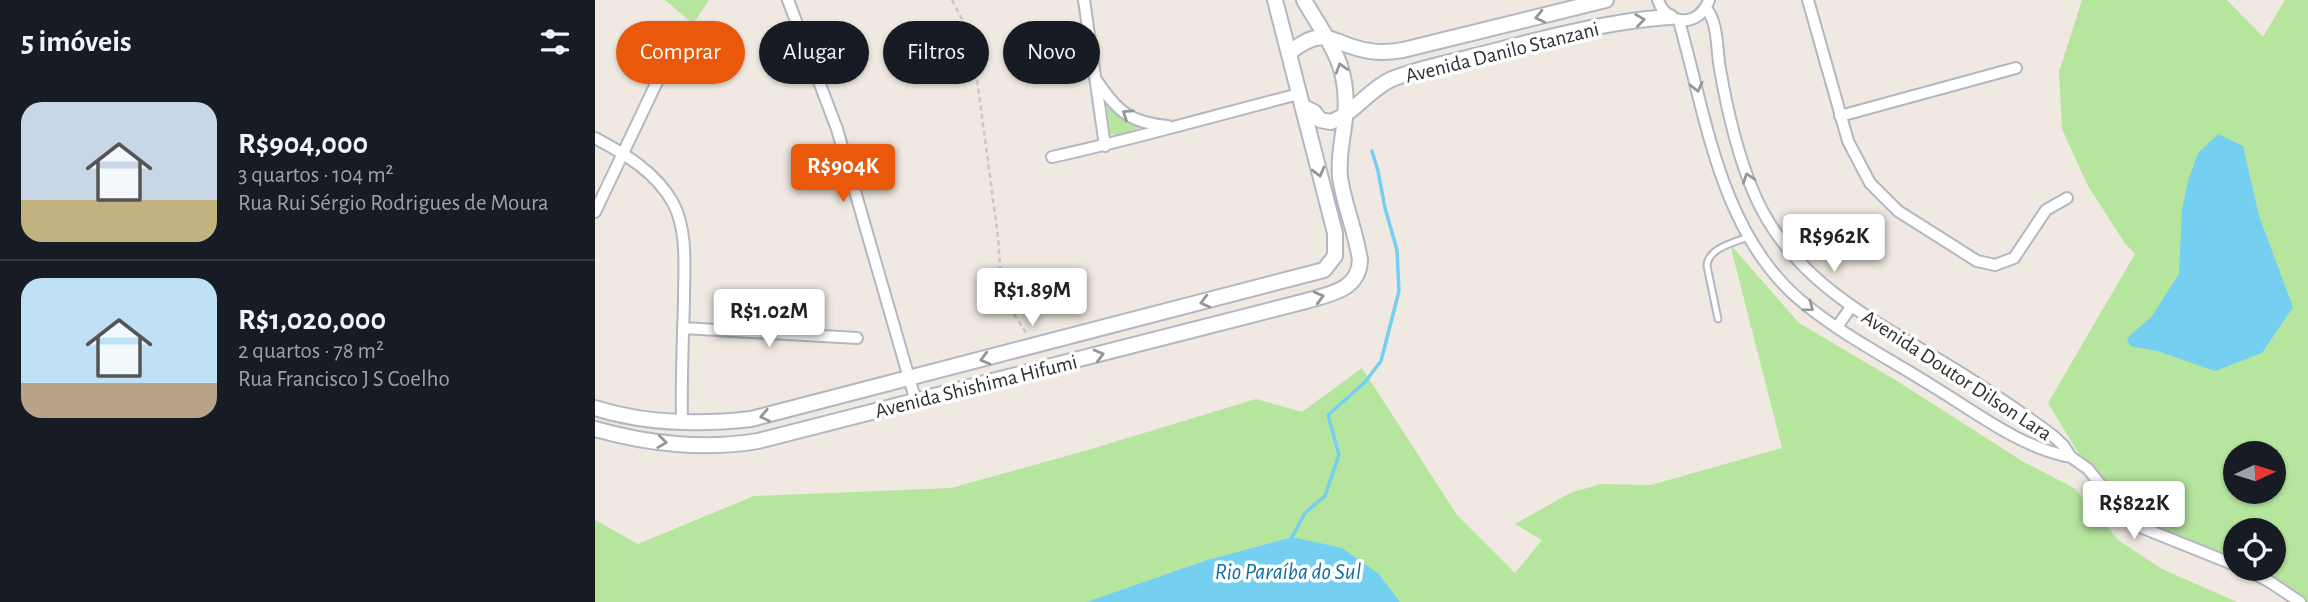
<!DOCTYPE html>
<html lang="pt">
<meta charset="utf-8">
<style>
:root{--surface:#171b24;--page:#242831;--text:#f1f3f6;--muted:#9ea1a6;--line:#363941;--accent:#ea580c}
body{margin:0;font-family:"Alegreya Sans",sans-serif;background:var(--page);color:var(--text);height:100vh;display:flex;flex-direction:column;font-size:26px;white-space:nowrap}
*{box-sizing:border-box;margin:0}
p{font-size:23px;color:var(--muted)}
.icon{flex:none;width:38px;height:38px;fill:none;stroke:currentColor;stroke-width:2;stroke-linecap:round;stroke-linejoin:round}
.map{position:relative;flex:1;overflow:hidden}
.side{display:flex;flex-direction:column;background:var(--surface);width:595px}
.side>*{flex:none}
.top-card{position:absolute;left:21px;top:21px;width:665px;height:63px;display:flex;gap:14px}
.needle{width:46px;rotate:86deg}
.fabs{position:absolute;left:1628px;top:441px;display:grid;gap:14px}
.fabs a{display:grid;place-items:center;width:63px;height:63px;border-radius:50%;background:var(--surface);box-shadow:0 2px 5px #0004;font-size:35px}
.price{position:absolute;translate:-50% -60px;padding:0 16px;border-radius:7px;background:#fff;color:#222;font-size:23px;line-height:46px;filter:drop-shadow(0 2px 4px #0008)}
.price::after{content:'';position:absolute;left:50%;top:42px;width:21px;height:16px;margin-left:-10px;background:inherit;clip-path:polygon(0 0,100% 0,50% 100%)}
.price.on{background:var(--accent);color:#fff}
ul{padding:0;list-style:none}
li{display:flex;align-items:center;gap:21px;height:175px;padding:0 21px}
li+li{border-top:2px solid var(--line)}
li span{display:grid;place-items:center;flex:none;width:196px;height:140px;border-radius:21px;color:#555}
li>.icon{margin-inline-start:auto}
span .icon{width:84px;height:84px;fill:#fffc;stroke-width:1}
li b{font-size:30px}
h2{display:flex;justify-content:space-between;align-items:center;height:84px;padding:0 21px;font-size:30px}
.chip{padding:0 24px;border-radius:32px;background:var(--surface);box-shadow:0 2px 5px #0004;font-size:24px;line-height:63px}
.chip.on{background:var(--accent);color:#fff}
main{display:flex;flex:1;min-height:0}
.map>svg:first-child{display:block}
.green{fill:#b6e59e;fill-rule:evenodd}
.water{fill:#75cff0}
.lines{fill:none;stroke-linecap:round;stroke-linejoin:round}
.stream{stroke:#75cff0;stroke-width:3.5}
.service-casing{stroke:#b4b7c1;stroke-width:9}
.minor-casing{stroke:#b4b7c1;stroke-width:14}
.tertiary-casing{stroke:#b4b7c1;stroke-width:18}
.path{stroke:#c9c9c9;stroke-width:2.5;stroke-dasharray:5 3.5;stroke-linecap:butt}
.service{stroke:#fff;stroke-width:5}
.minor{stroke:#fff;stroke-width:10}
.tertiary{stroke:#fff;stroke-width:14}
.oneway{stroke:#969696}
.labels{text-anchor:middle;stroke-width:7;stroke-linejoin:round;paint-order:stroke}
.street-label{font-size:21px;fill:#2e2e2e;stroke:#fff}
.water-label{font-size:23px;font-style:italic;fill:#0d6fa3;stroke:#fff}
</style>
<main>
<section class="side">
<h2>5 imóveis<svg class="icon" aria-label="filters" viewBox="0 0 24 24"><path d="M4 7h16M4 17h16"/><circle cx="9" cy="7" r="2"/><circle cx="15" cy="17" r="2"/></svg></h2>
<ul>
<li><span style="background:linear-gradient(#c9d6e8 70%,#c2b280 0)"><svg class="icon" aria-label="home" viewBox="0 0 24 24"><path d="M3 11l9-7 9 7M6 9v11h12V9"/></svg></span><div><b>R$904,000</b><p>3 quartos · 104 m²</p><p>Rua Rui Sérgio Rodrigues de Moura</p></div></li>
<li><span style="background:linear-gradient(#bfe0f5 75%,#b9a48a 0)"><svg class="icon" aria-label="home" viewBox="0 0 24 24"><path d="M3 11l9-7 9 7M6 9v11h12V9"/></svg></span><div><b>R$1,020,000</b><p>2 quartos · 78 m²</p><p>Rua Francisco J S Coelho</p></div></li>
</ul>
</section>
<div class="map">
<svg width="1713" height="602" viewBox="0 0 1713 602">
<rect width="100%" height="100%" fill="#efe9e1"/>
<path class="green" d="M70,0h44l-16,24z
M1487,0h145l36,37 22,-37h23v602h-9l-59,-33h33v-39h-38v36l-111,-52 -36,-45 -40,-66 87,-149 -11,-12 -36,-56 -26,-57 -3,-57zM1640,453h38v39h-38z
M511,101l15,16 21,10 -24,8 -8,-1z
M1135,244l69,79 98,58 125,80 52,27 44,52 44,29 75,33h-837l-21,-28 -87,-37 -85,23 -121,42h-491v-82l43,24 116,-48 197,-8 137,-38 168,-51 46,13 60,-44 95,147 58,58 27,-33 -27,-16 55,-31 31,-9 50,1 131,-37z"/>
<path class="water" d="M1623,134l25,12 16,70 34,91 -31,46 -47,18 -58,-20 -27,-5 -3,-8 25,-22 27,-42 3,-64 6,-29 10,-28z
M697,537l50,11 37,26 21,28h-314l121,-42z"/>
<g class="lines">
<path class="stream" d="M696,539l14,-26 20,-17 14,-41 -11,-40 37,-33 16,-21 18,-70 -2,-41 -12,-42 -7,-37 -6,-20"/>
<defs>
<path id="service" d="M1123,319l-11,-53c1,-18 26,-23 41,-29"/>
<path id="minor" d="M193,0l49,129 79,273
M489,0l21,146
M1063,0c9,27 42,27 51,0
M1213,0l40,141 22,42 28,28 79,50 18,4 19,-7 32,-48 21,-12
M1111,8c13,17 10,40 14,61 7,40 17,84 33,122 38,92 123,130 203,179 32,20 65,42 96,65l11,10 8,12 17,12 36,45 19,14 92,37
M1084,21c27,95 41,211 121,279 40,34 90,59 134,87 43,26 87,61 137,70
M502,81c20,30 33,42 71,45
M1245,116l176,-48
M0,138c30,16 61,34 78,65 15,28 11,65 11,96 -1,41 -3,82 -2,124
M457,157c83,-18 164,-42 247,-63
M0,212l70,-147
M1242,327l14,-20
M88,328l174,10
M1651,569l24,13 30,20"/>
<path id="tertiary" d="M694,53c38,-31 43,-7 81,-2 11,2 22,1 33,-1l203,-50
M707,106l12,6 6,8 11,2c24,-9 38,-33 61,-43 27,-11 56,-16 83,-23 62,-16 131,-35 195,-39
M0,408c51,16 103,17 156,11l573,-149 11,-14v-23l-60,-233
M0,429c52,15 110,21 163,12l548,-140c24,-7 53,-11 54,-41 -4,-28 -16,-55 -20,-83 -2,-21 3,-39 5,-59 5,-55 -16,-74 -41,-118"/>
</defs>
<use href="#service" class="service-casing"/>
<use href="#minor" class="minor-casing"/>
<use href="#tertiary" class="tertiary-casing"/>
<path class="path" d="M357,0l13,25 8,24 25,188 3,43 7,25 19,29"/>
<use href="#service" class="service"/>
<use href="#minor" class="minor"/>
<use href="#tertiary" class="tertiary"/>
</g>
<defs><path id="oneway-chevron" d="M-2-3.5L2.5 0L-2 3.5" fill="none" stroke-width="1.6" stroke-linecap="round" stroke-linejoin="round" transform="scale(1.75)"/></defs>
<g class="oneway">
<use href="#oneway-chevron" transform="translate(945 17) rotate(167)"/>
<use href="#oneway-chevron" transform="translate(1045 20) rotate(-8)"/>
<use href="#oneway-chevron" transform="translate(746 68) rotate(-107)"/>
<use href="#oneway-chevron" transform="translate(1102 87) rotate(76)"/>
<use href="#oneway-chevron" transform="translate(532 114) rotate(-146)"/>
<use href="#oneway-chevron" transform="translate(724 172) rotate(75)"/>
<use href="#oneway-chevron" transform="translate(1153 178) rotate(-108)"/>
<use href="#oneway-chevron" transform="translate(724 297) rotate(-15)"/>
<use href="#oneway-chevron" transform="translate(610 302) rotate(166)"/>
<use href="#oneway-chevron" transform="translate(1214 307) rotate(37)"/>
<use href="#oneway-chevron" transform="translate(504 355) rotate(-15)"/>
<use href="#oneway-chevron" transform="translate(390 359) rotate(165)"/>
<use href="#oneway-chevron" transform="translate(170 416) rotate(168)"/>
<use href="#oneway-chevron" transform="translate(67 442) rotate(7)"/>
</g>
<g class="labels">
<g class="street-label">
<text transform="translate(907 52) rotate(-14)" y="7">Avenida Danilo Stanzani</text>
<text transform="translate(1362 375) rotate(33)" y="7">Avenida Doutor Dilson Lara</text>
<text transform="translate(381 386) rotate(-14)" y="7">Avenida Shishima Hifumi</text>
</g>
<g class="water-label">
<text x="693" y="579">Rio Paraíba do Sul</text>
</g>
</g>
</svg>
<div class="fabs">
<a><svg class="needle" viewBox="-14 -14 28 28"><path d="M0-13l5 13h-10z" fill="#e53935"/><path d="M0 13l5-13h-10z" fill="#9ea1a6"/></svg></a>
<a><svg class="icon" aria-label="locate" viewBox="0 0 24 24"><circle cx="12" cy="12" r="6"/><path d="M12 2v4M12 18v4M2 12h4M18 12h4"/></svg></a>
</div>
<b class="price on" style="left:248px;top:204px">R$904K</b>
<b class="price" style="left:1239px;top:274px">R$962K</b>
<b class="price" style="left:437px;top:328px">R$1.89M</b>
<b class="price" style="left:174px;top:349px">R$1.02M</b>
<b class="price" style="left:1539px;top:541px">R$822K</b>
<div class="top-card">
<a class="chip on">Comprar</a>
<a class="chip">Alugar</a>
<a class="chip">Filtros</a>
<a class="chip">Novo</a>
</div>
</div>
</main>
